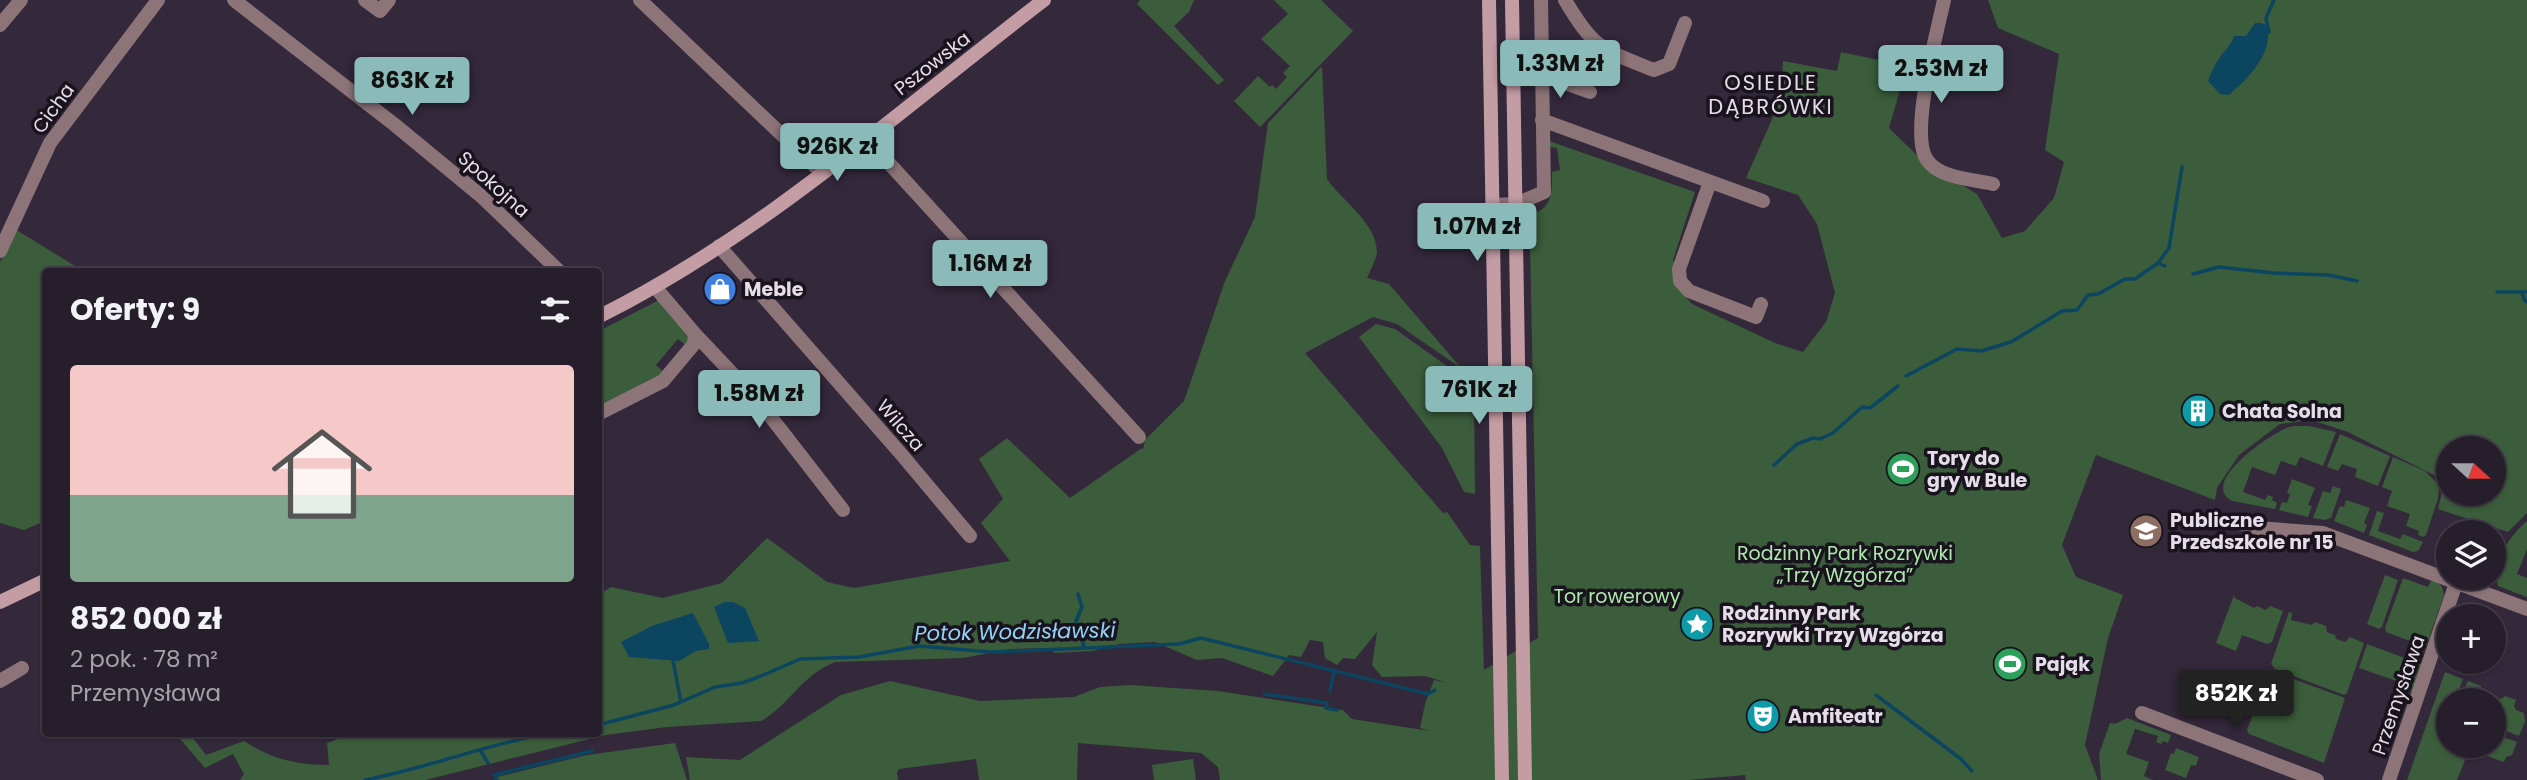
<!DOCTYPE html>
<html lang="pl">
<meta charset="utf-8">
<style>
:root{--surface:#271e2c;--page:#2f2734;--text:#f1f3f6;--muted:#a4a2a9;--line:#433c48;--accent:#8bbbb9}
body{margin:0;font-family:Poppins,sans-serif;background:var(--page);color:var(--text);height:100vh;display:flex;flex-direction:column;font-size:26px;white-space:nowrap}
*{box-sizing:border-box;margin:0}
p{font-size:23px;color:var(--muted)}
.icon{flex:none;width:38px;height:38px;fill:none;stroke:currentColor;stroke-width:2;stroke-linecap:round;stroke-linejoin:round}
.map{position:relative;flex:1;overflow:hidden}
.details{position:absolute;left:42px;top:268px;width:560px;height:469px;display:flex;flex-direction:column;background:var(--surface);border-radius:7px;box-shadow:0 2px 5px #0004,0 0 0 2px var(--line)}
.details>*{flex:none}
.needle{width:46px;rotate:111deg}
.tools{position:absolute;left:2436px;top:436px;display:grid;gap:14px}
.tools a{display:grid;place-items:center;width:70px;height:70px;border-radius:50%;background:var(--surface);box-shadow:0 2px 5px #0004,0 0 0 2px var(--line);font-size:35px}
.price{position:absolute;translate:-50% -60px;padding:0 16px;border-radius:7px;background:var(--accent);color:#111;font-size:23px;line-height:46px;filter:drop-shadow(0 2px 4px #0008)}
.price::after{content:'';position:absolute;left:50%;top:42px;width:21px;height:16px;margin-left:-10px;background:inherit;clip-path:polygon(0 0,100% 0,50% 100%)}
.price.current{background:#222;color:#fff}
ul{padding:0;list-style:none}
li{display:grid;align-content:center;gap:14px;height:371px;padding:0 28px}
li+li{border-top:2px solid var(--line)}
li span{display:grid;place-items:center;height:217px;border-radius:7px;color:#555}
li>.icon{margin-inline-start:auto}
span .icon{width:126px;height:126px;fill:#fffc;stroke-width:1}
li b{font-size:30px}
h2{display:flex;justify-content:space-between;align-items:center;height:84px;padding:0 28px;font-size:30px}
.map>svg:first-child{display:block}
.green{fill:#3b5d3b;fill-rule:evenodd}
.water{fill:#0c4560}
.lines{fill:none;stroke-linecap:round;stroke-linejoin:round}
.stream{stroke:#0c4560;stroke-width:3.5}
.street{stroke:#8d7479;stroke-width:14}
.secondary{stroke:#c49ca4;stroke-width:14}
.labels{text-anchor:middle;stroke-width:7;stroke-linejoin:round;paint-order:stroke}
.street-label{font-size:19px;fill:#e5deea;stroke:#18131c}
.poi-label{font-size:19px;font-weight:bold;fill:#e5deea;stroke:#18131c;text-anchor:start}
.park-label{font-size:19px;fill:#ade9ac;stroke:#18131c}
.neighbourhood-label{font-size:21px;letter-spacing:2px;fill:#e5deea;stroke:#18131c}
.water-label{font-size:21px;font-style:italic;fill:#93d1f6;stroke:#18131c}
</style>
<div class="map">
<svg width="2527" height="780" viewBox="0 0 2527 780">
<rect width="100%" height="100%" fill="#34283b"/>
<path class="green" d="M1140,0h54l-5,12 -15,14 50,54 -6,5 -81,-81z
M1274,0h47l32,31 -93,96 -26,-26 24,-25 12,11 2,-2 4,4 11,-12 -4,-4 7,-7 -29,-27 27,-25z
M1988,0h539v513l-19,19 -70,-23 5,-21 -3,-10 -92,-46 -37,-12 -31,4 -41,31 -22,33 -2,12 -119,-45 -34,90 14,32 47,18 -15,43 -23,107 13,35h-352l-1,-5 -57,5h-468l-2,-13 -17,-14 -123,-10 -1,37h-98l-3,-21 -77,10 -2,3 1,8h-208l-4,-23 54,3 101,-65 49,-14 90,20 94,-4 26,-10 30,-2 88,6 125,19 9,9 78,12 -10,-3 5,-24 9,-24 14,3 -23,-7 -43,1 -10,-12 5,-33 -22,27 -12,-1 -6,7 -12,-7 -2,-16 -13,-2 -9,17 -12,-2 -16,21 -51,-18 -25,2 -42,-18 -36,2 -26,7 -39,2 -2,-5 -42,1 -47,9 -128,4c-36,15 -45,43 -74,59l-94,6 -61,8 -181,45h-185l4,-6 -11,-20 -28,14 -30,-35h14l17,22 38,-14c28,18 51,24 85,24l-2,-22 27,-10h244l1,-138 12,-8 52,11 59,-15 45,-45 60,44 27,6 156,-27 -29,-38 22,-24 -24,-40 28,-21 63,60 72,-50 1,2 2,-10 39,-39 41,-120 30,-64 13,-94 54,-57 5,113c15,22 50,44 50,73 -1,8 -7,19 -10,26l22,6 72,84 -64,-44 -24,-7 -68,36 138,160 4,-1 23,33 10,1 4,124 54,-32 -8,-394h3l1,-31c19,-5 18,-25 18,-41l8,-2 -3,-22 -8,-1v-6l146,51 -22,68 6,22 -3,4 16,18 83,39 28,9 23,-30 9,-29 -18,-69 -19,-29 -52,-17 35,-79 2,-38 54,10 4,-19 66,14 -18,62 34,33 54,33 25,44 23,-7 29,-33 10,-36 -19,-12 14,-96 -61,-26zM2448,448h46v46h-46z
M15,229l68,42h-37l-1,250 -21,9 -24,-7v-261z
M659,300l32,35 -3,12 -10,-8 -22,26 10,9 -67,36v-79z
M1376,324l19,5 59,42 12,4 8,25 1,94 -11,-2 -22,-44 -83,-111z
M2293,426h16l27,6 -13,34 -23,-9 -4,9 -15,-5 -6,14 -23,-8 -9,25 22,8 3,-5 5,2 -1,3 5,3 -2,6 -43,-8c-5,-3 -9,-7 -9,-13 0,-21 52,-58 70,-62z
M2340,434l50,22 -12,30 -23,-9 2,-8 -15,-5 -4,7 -11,-4z
M2393,457l32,14 14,14 -1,14 -12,36 -2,2 -6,-2 1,-4 -13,-5 4,-12 -23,-8 5,-15 -10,-4z
M2292,479l23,9 -7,17 4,1 -4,11 -29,-7 3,-8 5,1 3,-9 -3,-1z
M2333,486l8,3 -10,29 -6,2 -12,-2 10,-27 7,2z
M2346,500l24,8 -6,15 3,2 -3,8 -30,-12 6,-15 4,1z
M2377,511l7,2 -6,18 22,8 3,-5 20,8 -5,9 -5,1 -44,-17z
M2527,521v28l-10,25 10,4v19l-29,-11c-7,-22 12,-51 29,-65z
M2385,575l13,5 -16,47 -3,2 -12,-5z
M2403,578l25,9 4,-8c8,4 11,7 12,16l-18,52 -40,-15 -1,-4z
M2234,595l1,3 19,10 3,-2 9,4 4,-4 13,5 -11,31 -5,2 -25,-9 -6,16 -20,-8z
M2289,612l3,1 -1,7 21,5 3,-3 11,4 1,6 8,3 1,4 9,3 5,-5 14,6 -17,50 -3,2 -69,-26 -4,-5z
M2367,644l54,20 -9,27 -10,2 3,-9 -46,-16z
M2269,670l76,28 -21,65 -75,-29 -2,-4z
M2445,672l18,7 -8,21h-7v19l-6,17 11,14 14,5 -10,25h-50z
M2468,681l13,5v8l8,4 4,-2 8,3 4,-3 11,4 -2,6 2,4 8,3 1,9 -6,14 -25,-10v-26h-34z
M2127,718l44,17 -3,8 -5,-2 -2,3 -5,-2 2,-6 -23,-7 -9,25 23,8 -5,14 9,4h-52l-2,-26 11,-31 5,1z
M2494,734l23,8 -5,13 -6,2 -2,5 -28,-10 -2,-5 20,-1z
M675,743l12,37h-188l-2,-3 90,-22z
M2176,748l23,9 -3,9 -5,-1 -5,13 -21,-8 6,-17 3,1z
M1193,759l3,21h-42l-2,-15z"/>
<path class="water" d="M2255,23h6l5,2c10,26 -19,55 -37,70l-9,-1 -12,-13c3,-8 7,-17 12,-24 6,-8 11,-12 14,-21h12z
M725,602h8l12,6 14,33 -31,2 -14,-36z
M693,613l16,31v5l-13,2 -17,10 -50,-4 -8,-15 31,-16z"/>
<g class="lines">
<path class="stream" d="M2269,32l-3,-14 8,-18
M2158,263l7,3
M2193,274l26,-7 55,6 54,2 29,6
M2497,292h30
M2522,293l3,8 2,1
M1906,376l51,-27 24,2 30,-9 51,-31 15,-1 11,-15 10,-1 27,-15h10l23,-16 11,-15 13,-81
M1774,465l23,-21 16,-6 7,1 13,-6 29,-26 8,1 28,-22
M1078,594l4,13 -6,14 8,26
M673,661l8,41
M1330,691l4,-18
M1264,694l63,9 -1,5 11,2
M1876,695l85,64 11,12
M598,725l76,-20 41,-18 27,-4 19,-7 39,-17 59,-2 60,-11 71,6 189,-8 22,-6 227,56 7,-4
M480,750l8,13
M365,780c63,-12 122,-36 185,-47
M497,780l-3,-5 98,-24"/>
<path class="street" d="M234,0l161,125 86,71 78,75
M365,0l15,11 9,-11
M640,0l182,173
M1565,0c29,50 37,49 89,70l15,-6 16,-41
M1944,0c-7,33 -35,134 -17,160 13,19 46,19 66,24
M0,25l21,-25
M1542,75l48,17
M1542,120l221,81
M866,138l273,299
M1710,182l-31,87 1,12 9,10 67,26 5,-13
M1494,205l22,-1 28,-12 -3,-192
M719,246l183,209 68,81
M0,251l50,-108 108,-143
M655,287l40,47 65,69 83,107
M598,414l65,-33 31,-37 1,-10
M2226,520l31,8 66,5 204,76
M0,681l22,-13
M2142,713l175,67
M2389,780l67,-197"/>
<path class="secondary" d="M1489,0l13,780
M1512,0l13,780
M598,317c163,-81 302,-207 446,-317
M0,602l46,-22"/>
</g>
<defs>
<symbol id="shop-disc" viewBox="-11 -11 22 22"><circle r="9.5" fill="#3f7fe0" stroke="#18131c"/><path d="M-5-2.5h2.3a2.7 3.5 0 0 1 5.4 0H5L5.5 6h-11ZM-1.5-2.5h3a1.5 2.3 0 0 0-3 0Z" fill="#fff"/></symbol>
<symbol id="building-disc" viewBox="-11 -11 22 22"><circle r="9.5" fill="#0f9aa8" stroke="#18131c"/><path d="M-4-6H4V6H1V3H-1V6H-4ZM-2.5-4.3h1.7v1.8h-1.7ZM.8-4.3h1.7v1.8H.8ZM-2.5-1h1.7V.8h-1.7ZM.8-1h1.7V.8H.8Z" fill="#fff"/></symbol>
<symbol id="stadium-disc" viewBox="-11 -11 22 22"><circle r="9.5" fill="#2e9e5b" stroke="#18131c"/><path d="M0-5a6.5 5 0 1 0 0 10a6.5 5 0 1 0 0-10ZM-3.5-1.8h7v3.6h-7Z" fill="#fff"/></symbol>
<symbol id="school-disc" viewBox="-11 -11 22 22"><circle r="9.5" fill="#8d6e63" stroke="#18131c"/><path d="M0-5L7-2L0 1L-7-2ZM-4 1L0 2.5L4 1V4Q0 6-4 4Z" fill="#fff"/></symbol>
<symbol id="sight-disc" viewBox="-11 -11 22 22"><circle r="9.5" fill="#0f9aa8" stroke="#18131c"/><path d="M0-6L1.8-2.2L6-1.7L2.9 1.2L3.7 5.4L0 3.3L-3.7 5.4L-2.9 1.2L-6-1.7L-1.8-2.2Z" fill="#fff"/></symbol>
<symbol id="theatre-disc" viewBox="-11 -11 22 22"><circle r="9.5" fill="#0f9aa8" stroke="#18131c"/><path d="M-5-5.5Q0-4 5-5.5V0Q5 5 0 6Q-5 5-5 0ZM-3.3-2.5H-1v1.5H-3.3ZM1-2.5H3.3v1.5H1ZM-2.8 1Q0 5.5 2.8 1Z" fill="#fff"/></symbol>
</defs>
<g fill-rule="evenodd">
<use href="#shop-disc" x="701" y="270" width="38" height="38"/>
<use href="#building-disc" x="2179" y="392" width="38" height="38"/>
<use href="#stadium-disc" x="1884" y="450" width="38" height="38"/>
<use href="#school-disc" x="2127" y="512" width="38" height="38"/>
<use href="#sight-disc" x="1678" y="605" width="38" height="38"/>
<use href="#stadium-disc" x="1991" y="645" width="38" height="38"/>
<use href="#theatre-disc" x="1744" y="697" width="38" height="38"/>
</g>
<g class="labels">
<g class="street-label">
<text transform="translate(932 63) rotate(-38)" y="7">Pszowska</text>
<text transform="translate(53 108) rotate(-54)" y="7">Cicha</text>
<text transform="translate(494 184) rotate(42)" y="7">Spokojna</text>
<text transform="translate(901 425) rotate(49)" y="7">Wilcza</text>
<text transform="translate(2398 695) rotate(-71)" y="7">Przemysława</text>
</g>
<g class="poi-label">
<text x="744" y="296">Meble</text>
<text x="2222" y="418">Chata Solna</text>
<text x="1927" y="465">Tory do<tspan x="1927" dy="22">gry w Bule</tspan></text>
<text x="2170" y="527">Publiczne<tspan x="2170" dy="22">Przedszkole nr 15</tspan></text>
<text x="1722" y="620">Rodzinny Park<tspan x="1722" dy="22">Rozrywki Trzy Wzgórza</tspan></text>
<text x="2035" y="671">Pająk</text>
<text x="1788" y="723">Amfiteatr</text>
</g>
<g class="park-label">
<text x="1845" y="560">Rodzinny Park Rozrywki<tspan x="1845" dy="22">„Trzy Wzgórza”</tspan></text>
<text x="1617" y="603">Tor rowerowy</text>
</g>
<g class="neighbourhood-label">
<text x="1771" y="90">OSIEDLE<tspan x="1771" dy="24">DĄBRÓWKI</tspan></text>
</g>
<g class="water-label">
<text transform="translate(1015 632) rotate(-1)" y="7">Potok Wodzisławski</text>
</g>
</g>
</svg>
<div class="tools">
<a><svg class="needle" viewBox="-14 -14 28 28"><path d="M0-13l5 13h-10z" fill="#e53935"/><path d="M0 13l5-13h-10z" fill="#a4a2a9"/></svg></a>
<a><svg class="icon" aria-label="layers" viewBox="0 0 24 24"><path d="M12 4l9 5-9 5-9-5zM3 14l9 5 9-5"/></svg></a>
<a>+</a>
<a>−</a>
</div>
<b class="price" style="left:1560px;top:100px">1.33M zł</b>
<b class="price" style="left:1941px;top:105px">2.53M zł</b>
<b class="price" style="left:412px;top:117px">863K zł</b>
<b class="price" style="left:837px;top:183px">926K zł</b>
<b class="price" style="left:1477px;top:263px">1.07M zł</b>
<b class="price" style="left:990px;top:300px">1.16M zł</b>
<b class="price" style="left:1479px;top:426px">761K zł</b>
<b class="price" style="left:759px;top:430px">1.58M zł</b>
<b class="price current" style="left:2236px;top:730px">852K zł</b>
<section class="details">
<h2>Oferty: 9<svg class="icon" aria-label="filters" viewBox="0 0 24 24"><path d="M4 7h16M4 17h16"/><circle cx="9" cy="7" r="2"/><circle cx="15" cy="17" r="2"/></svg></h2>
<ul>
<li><span style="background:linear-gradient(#f6c9c9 60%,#7fa58c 0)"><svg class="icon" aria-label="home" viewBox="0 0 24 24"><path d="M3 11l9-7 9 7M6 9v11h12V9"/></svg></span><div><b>852 000 zł</b><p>2 pok. · 78 m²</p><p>Przemysława</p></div></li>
</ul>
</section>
</div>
